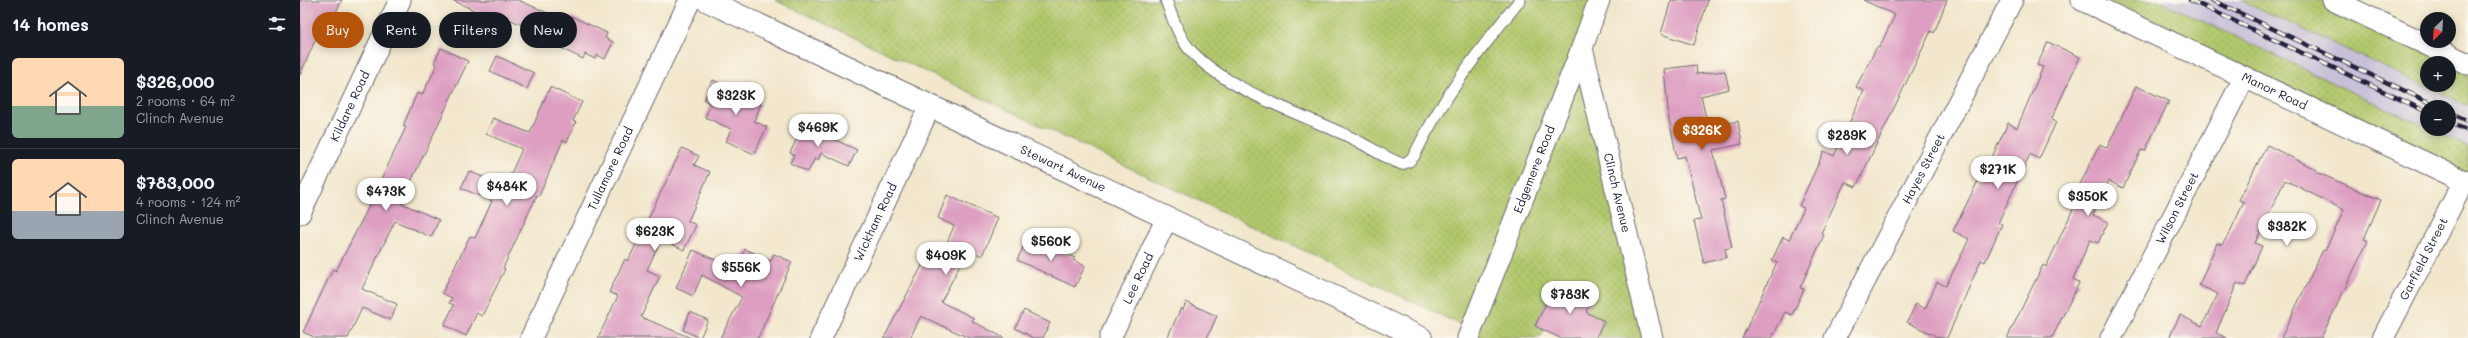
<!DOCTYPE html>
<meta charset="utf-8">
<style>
:root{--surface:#171b24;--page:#20242c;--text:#f1f3f6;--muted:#9ea1a6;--line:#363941;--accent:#b45309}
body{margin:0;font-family:Mali,sans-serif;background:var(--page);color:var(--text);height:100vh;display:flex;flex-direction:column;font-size:15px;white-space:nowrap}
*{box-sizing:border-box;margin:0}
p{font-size:13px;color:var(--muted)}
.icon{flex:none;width:22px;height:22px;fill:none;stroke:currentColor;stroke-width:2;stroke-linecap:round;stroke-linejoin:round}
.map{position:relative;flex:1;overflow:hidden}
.panel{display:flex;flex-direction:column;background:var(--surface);width:300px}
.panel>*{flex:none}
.top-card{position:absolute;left:12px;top:12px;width:380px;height:36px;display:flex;gap:8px}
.needle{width:26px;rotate:205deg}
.controls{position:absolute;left:2120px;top:12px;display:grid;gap:8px}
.controls a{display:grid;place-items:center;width:36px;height:36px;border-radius:50%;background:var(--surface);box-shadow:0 2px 10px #0003;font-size:20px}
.price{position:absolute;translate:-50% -34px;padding:0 9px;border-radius:14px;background:#fff;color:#222;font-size:13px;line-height:26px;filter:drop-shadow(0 1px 2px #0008)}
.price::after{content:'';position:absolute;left:50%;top:24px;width:12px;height:9px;margin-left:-6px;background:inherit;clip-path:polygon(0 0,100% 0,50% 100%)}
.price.current{background:var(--accent);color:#fff}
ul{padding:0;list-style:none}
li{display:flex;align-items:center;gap:12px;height:100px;padding:0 12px}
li+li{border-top:1px solid var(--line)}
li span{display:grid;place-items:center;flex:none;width:112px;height:80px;border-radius:6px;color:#555}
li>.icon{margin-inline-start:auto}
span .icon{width:48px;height:48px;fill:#fffc;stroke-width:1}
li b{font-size:17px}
h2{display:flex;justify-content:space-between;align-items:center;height:48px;padding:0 12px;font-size:17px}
.chip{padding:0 14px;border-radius:18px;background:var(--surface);box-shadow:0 2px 10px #0003;font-size:14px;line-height:36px}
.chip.current{background:var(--accent);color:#fff}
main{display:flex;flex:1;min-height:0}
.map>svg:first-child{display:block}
.railway{fill:#c8bfd8;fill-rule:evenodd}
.grass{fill:url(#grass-dots);stroke:#6a7454;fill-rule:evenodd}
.building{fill:#dd9ec1}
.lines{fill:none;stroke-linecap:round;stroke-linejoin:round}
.lane-casing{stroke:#6b676e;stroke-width:13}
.street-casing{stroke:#6b676e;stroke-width:23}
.secondary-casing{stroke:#6b676e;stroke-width:24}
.lane{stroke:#fff;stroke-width:11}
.street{stroke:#fff;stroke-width:21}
.secondary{stroke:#fff;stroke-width:22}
.rail-casing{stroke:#22223b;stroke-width:4.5}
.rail{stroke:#fbf7ec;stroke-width:3;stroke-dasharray:9;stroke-linecap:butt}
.labels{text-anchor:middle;stroke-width:3.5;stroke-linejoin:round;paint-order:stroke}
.street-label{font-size:12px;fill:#22223b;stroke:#fbf7ec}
</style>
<main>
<section class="panel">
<h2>14 homes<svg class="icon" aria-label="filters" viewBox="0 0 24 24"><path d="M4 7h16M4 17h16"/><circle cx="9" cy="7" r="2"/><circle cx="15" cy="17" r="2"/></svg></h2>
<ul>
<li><span style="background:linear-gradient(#ffd9b3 60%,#7fa58c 0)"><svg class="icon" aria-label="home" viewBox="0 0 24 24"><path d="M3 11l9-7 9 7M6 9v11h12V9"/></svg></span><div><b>$326,000</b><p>2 rooms · 64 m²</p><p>Clinch Avenue</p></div></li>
<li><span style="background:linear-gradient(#ffd9b3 65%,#9aa5b1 0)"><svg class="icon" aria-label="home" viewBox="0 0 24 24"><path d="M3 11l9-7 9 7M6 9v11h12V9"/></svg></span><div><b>$783,000</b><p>4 rooms · 124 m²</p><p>Clinch Avenue</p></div></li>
</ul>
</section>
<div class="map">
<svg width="2168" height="338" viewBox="0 0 2168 338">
<defs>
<pattern id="grass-dots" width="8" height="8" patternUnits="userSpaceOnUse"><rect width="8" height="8" fill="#b1c76c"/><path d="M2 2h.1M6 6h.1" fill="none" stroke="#98ab5e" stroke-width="1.8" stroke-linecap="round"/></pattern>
</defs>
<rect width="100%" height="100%" fill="#fbf7ec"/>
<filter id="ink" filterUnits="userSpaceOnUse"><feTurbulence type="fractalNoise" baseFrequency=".025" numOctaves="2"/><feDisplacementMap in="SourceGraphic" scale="8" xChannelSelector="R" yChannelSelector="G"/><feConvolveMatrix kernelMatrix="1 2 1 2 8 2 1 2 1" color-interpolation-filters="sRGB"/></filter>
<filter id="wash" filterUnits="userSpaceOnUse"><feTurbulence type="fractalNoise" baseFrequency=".012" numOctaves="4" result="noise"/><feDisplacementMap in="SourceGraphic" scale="16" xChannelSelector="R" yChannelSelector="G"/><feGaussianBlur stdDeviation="0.9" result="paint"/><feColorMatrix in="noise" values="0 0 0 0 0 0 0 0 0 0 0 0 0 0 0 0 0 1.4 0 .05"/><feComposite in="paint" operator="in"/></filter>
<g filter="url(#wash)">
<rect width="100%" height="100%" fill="#f2e7cc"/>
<path class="railway" d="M1849,0h91l228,106v44zM2127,107h22v22h-22z"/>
<path class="grass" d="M475,0h820l-16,48 68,290h-51l8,-17 -18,-9 8,-17 -28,-13 -9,17 -7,-4 -15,30 9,5 -4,8h-66l1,-6 -18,-9z
M1785,0h73l310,147v33z
M1940,0h82l146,67v39zM2127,63h22v22h-22z"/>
<g id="blocks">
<path class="building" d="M0,0h42l-15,30 -6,-3 -21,48z
M152,0h66l50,22 3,-6 36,17 -2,5 8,4 -8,17 -8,-4 -2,4 -10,-5 -2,5 -26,-13 3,-5 -35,-17 -1,2 -17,-8 -3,6z
M1371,0h37l-14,45 -33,-11z
M1563,0h84l-13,33 -3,-2 -75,156 -11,-5 -24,51 3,2 -24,53 4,1 -12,26 -7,-3 -13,26h-30l35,-76 -5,-2 11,-23 6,3 15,-32 -5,-2 25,-55 10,5 30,-65 -8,-4 21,-40 2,1 16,-33z
M1748,42l32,15 -29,63 5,2 -17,37 -9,-5 -32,69 4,1 -17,38 -4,-2 -34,78h-7l-33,-16 9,-18 9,5 12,-27 9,4 23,-47 -16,-8 33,-66 2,1 20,-43 9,5 26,-61 -6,-2z
M141,48l27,13 -67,142 38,17 -8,17 -36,-16 -33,68 35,15 -6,16 -29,-12 -14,30h-32l-13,-6 30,-63 3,2 32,-63 38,-81 -3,-1 14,-33 5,2 15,-30 -3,-2z
M197,56l37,17 -7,16 -37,-18z
M1396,65l1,9 28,-3 4,18 -28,7 7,31 30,-6 4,23 -29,6 12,49 -4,1 11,47 -7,2 2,8 -23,6 -10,-42 7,-1 -16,-64 -8,2 -8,-39 -5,-50z
M413,80l48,24 -7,17 13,6 -13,27 -28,-13 5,-12 -26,-12 6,-13 -7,-4z
M1836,86l33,15 -24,50 -4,-1 -18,38 -14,-7 -16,34 15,7 -10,21 -8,-3 -17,39 6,4 -27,55h-45l36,-73 3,2 35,-75 -4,-2 23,-46 7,4z
M250,87l32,15 -9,19 3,1 -9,20 -4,-2 -24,56 -2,-1 -34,73 2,1 -23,47 -5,-3 -11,23 -22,-11 10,-20 -5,-2 3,-5 -10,-5 28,-57 5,2 17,-37 -31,-13 8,-17 36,16 17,-38 -36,-15 7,-16 37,15z
M505,121l26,12 -2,4 28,13 -8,16 -28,-13 -3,7 -3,-2 -7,14 -18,-9 4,-8 -4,-2z
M1967,145l50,25 -1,2 65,28 -17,39 4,2 -47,97h-40l42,-88 2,1 19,-41 -59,-30 -30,63 7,3 -17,40 -8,-3 -21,50 11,5h-58l11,-23 22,11 16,-32 -19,-9 18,-42 5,2 8,-13 14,-30 -5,-2z
M382,148l17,8 -5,9 16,7 -22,49 8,4 -12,25 -23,-11 -14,31 13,6 -19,41 50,21h-93l20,-42 -9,-4 16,-33 3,2z
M647,195l51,23 -16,38 -14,-7 -27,53 33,16 -2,3 32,17h-35l-48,-22 -11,22h-26l41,-78 12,6 17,-40 -16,-8z
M727,239l11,5 2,-2 35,16 -2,2 12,6 -10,21 -58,-27z
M445,249l26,12 3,-7 18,8 -34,76h-38l22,-41 -40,-22 -9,21 -17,-8 17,-38 43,19z
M1266,282l28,13 -8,17 18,9 -8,17h-36l-25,-12 15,-31 7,4z
M886,302l31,14 -10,22h-40l14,-30 2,2z
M724,310l26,13 -7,15h-9l-19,-10z
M390,312l18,8 -8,18 -17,-8z"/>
</g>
</g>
<g filter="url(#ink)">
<use href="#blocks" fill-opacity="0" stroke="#6b676e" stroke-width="1"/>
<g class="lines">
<defs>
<path id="lane" d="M866,0c6,17 13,38 25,51 38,41 115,64 165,89 15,8 29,18 46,24l7,-3 5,-5c28,-58 66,-107 106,-156"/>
<g id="street">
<path id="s1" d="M1782,0l386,183"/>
<path d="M2033,0l135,64"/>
<path id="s2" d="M1282,48l70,290"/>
<path id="s3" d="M0,213l100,-213"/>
<path id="s4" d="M231,338l159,-338"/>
<path id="s5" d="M521,338l109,-232"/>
<path id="s6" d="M810,338l57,-120"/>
<path id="s7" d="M1168,338l114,-290 17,-48"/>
<path id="s8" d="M1535,338l177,-338"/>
<path id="s9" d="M1811,338l133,-260"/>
<path id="s10" d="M2083,338l81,-157"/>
</g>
<g id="secondary">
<path id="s11" d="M406,0l715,338"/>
</g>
</defs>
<use href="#lane" class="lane-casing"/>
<use href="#street" class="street-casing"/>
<use href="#secondary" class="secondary-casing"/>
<use href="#lane" class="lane"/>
<use href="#street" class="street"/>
<use href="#secondary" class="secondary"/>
<defs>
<path id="rail" d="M1890,0l237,112
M1912,0l227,107
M2149,112l19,9
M2149,122l19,9"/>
</defs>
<use href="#rail" class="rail-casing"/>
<use href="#rail" class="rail"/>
</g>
</g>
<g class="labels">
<g class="street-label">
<text dy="4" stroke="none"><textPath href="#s1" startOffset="213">Manor Road</textPath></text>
<text dy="4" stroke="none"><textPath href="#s3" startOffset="118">Kildare Road</textPath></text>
<text dy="4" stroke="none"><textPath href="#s4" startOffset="187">Tullamore Road</textPath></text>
<text dy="4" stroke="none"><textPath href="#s11" startOffset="395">Stewart Avenue</textPath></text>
<text dy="4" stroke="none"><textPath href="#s7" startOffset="181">Edgemere Road</textPath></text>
<text dy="4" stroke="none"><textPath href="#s8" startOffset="191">Hayes Street</textPath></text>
<text dy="4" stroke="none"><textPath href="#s2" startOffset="149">Clinch Avenue</textPath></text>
<text dy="4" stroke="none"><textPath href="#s9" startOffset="146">Wilson Street</textPath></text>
<text dy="4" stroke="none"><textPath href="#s5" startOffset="128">Wickham Road</textPath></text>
<text dy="4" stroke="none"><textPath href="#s10" startOffset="89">Garfield Street</textPath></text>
<text dy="4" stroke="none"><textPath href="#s6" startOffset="66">Lee Road</textPath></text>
</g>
</g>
</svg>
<div class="controls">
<a><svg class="needle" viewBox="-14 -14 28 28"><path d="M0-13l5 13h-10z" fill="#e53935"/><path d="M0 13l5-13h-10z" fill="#9ea1a6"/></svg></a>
<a>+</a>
<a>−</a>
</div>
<b class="price" style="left:436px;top:116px">$323K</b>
<b class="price" style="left:518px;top:148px">$469K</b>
<b class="price current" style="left:1402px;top:151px">$326K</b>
<b class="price" style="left:1547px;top:156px">$289K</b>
<b class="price" style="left:1698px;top:190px">$271K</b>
<b class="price" style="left:207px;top:207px">$484K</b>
<b class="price" style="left:86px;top:212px">$473K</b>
<b class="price" style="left:1788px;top:217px">$350K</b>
<b class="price" style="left:1987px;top:247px">$382K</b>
<b class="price" style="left:355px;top:252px">$623K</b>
<b class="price" style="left:751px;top:262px">$560K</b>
<b class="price" style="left:646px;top:276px">$409K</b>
<b class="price" style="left:441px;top:288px">$556K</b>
<b class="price" style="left:1270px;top:315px">$783K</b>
<div class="top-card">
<a class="chip current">Buy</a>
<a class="chip">Rent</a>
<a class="chip">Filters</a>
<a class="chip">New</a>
</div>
</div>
</main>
